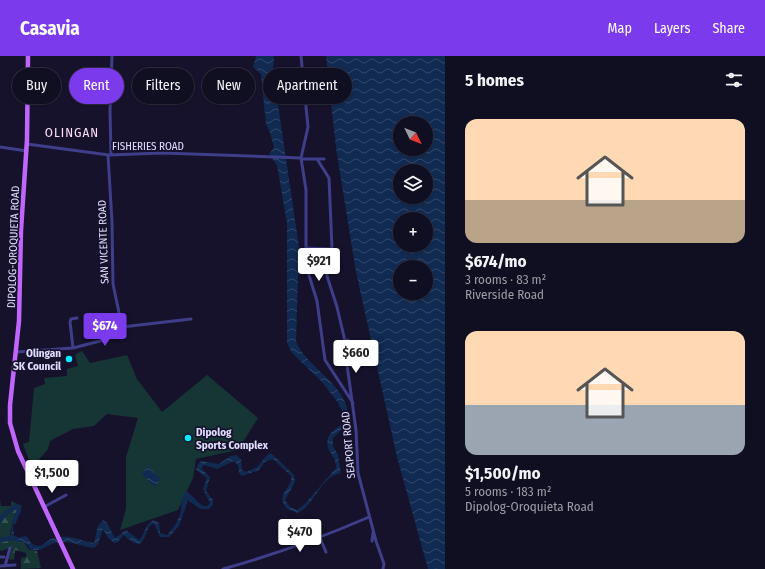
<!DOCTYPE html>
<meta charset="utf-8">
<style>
:root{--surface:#100e21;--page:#1e1c2e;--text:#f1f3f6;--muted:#9c9ca5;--line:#302e3f;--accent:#7c3aed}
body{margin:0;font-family:"Fira Sans Condensed",sans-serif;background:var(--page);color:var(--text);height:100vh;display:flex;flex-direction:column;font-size:15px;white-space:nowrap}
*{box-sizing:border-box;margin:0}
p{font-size:13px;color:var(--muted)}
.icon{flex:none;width:22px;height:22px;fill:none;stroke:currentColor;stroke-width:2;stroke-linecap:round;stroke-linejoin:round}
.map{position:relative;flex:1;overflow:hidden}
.panel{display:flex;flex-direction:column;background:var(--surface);width:320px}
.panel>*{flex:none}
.banner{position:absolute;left:12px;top:12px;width:373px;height:36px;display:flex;gap:8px}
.needle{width:26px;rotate:133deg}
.tools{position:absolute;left:393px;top:60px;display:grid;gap:8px}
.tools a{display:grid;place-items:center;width:40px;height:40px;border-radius:50%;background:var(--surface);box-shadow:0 1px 3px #0004,0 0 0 1px var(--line);font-size:20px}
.price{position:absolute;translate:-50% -34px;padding:0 9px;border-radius:4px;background:#fff;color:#222;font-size:13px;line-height:26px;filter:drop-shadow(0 1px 2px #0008)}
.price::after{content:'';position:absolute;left:50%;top:24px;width:12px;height:9px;margin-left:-6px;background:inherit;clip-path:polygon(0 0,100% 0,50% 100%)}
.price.current{background:var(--accent);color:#fff}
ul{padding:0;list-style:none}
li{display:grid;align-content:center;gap:8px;height:212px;padding:0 20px}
li span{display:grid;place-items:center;height:124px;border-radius:12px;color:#555}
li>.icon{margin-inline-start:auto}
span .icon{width:72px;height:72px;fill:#fffc;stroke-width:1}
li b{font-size:17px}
h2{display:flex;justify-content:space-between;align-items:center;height:48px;padding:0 20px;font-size:17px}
.tag{padding:0 14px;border-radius:18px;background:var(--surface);box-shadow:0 1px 3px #0004,0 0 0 1px var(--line);font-size:14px;line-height:36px}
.tag.current{background:var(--accent);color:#fff}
header{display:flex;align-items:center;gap:24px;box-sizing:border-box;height:56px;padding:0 20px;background:var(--accent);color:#fff}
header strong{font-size:19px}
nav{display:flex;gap:22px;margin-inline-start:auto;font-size:14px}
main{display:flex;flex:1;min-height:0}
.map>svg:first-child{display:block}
.forest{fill:url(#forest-firs)}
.pitch{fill:#153634}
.water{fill:url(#water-waves);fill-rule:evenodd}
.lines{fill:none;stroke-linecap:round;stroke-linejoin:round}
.river{stroke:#102a51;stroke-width:4.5}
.minor{stroke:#3f3e8a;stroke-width:3}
.primary{stroke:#c166fd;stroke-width:4.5}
.poi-dot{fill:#0ce8fb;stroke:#16122c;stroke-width:1.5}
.labels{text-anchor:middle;stroke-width:3.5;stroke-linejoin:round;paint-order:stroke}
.street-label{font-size:11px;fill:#e0ddff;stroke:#16122c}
.poi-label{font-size:11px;font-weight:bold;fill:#e0ddff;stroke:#16122c;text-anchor:end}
.quarter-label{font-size:13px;letter-spacing:1px;fill:#ffdff4;stroke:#16122c}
</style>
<header>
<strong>Casavia</strong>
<nav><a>Map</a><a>Layers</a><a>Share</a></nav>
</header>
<main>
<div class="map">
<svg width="445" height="513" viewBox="0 0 445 513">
<defs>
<pattern id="forest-firs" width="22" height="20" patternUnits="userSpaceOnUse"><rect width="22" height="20" fill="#153634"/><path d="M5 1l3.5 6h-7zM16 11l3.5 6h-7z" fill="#375352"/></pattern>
<pattern id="water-waves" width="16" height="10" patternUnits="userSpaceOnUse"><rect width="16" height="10" fill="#102a51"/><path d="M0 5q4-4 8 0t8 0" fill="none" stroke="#32486b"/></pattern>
</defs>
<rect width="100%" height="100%" fill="#16122c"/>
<path class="forest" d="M0,444l1,6h10v-5l11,5 -9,15 -3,13 5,8h9l5,8 8,1 4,17 -20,1v-11l5,-1v-4l-11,-3 -1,10 -5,-1 3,-11 -12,3z"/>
<path class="pitch" d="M82,295l8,12 37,-8 10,24 25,33 45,-37 51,43 -20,32 -42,9 -3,19 -15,32 -58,20 6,-21v-52l12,-39 -31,-4 -13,12 -21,3 -23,12 -2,8 -16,19 -9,-24 6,-2 5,-54 11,-4 -1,-6 23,-2v-7l11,-3 -3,-11z"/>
<path class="water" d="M256,0h18l-1,15 26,176 -3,94c10,28 57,45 52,82l-15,15v8l5,9 3,18c-22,4 -25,32 -44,40l-11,-5c-8,-11 -1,-16 5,-26v-6l-18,-17 -8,3 -6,8 -17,6 -3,-3 -1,-8 -4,-4 -17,8 -13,-4 -3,3 9,9 -4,14 7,9v5l-4,4h-9l-12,-9 -9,26 -10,11h-9l-6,-14c-10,5 -6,16 -15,21l-5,-1 -11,-8 -5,7 -4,1 -6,-5 -5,-9 -5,15 -4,4c-13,-1 -24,-9 -39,-5 -8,2 -14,9 -24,7l-6,-8h-10l-4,-6 1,-9 7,-14 -6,14 1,9 3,2 9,-2c4,3 4,8 8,9 9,4 13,-6 20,-7 18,-4 24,2 40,5l4,-17 5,-6 4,3 8,15 11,-8 13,10c7,-6 5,-16 15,-20l5,3 1,10 7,2 9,-11 11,-27 7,2 9,7h4l3,-3 -7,-14 4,-11 -11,-8 2,-6 3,-3 18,3 12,-8 5,-1 5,4 1,11 4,2 11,-5 11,-13 3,-1 23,22 1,7 -10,18 5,7 7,3 8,-6 31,-36c1,-13 -12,-17 -8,-30 3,-10 20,-12 18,-25l-24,-31 -30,-29 -5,-10v-120l-10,-58 -8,-10 5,-8 -4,-14 -4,-9 -5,-50 -8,-7z
M326,0h119v513h-17l-31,-112 -41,-185 -20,-124zM400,67h26v26h-26zM400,115h26v26h-26zM400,163h26v26h-26zM400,211h26v26h-26z
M148,411l13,12 -6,8 -14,-13z"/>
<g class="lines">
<path class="river" d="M341,349l3,4 2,14 -1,1
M183,453l2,-12 2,-3 7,7
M0,464l5,-6 12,-8 2,4 -5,12
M0,484l13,-2 3,1"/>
<path class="minor" d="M301,0l7,71 -7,31 5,32v58l2,24 9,29 8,59 28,43
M27,88l82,11 54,-2 138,5
M0,91l27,4
M108,99l4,67 1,62 9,43
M111,99l-1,-44 2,-55
M301,103h16l12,19 3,71 -5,20v7l10,31 8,34
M317,103h7
M306,192l26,1
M348,284l-4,3 12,87 2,43 18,68 8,23 -1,5
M73,292l-3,-26 1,-3 6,-1
M16,296l57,-4 27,-7 22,-14 69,-8
M44,451l22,-12
M320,482l6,14
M372,485l1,-8
M0,501h4
M0,510l15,-1
M5,510l5,-18
M223,513c50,-14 98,-31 146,-52"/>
<path class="primary" d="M28,0l-1,84 -6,90 -2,91 -9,84v18l8,28 55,118"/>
</g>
<g class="poi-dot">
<circle cx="69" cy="303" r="4"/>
<circle cx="188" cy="382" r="4"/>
</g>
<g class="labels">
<g class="street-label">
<text x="148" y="94">FISHERIES ROAD</text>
<text transform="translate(103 186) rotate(-92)" y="4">SAN VICENTE ROAD</text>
<text transform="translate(13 191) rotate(-88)" y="4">DIPOLOG-OROQUIETA ROAD</text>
<text transform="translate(348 389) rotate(-95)" y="4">SEAPORT ROAD</text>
</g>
<g class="poi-label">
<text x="61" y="301">Olingan<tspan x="61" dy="13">SK Council</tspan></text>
<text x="196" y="380" text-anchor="start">Dipolog<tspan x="196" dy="13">Sports Complex</tspan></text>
</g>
<g class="quarter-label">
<text x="72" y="81">OLINGAN</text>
</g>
</g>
</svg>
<div class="tools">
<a><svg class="needle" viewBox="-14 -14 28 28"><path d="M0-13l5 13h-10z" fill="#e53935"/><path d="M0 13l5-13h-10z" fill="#9c9ca5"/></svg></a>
<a><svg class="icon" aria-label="layers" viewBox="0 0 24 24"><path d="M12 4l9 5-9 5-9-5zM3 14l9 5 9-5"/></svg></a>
<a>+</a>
<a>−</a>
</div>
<b class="price" style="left:319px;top:226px">$921</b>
<b class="price current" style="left:105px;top:291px">$674</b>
<b class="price" style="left:356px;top:318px">$660</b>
<b class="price" style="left:52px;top:438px">$1,500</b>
<b class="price" style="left:300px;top:497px">$470</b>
<div class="banner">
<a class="tag">Buy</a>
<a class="tag current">Rent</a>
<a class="tag">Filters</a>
<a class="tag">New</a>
<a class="tag">Apartment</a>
</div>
</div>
<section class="panel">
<h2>5 homes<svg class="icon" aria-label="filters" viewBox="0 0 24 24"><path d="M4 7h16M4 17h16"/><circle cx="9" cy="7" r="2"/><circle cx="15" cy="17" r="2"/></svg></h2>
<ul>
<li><span style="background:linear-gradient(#ffd9b3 65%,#b9a48a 0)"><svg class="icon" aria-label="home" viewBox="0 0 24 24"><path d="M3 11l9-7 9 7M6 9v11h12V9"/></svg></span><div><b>$674/mo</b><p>3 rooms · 83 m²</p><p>Riverside Road</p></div></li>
<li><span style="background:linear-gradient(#ffd9b3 60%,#9aa5b1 0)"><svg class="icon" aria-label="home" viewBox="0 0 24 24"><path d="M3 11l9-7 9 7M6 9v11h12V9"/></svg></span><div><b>$1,500/mo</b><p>5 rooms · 183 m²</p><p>Dipolog-Oroquieta Road</p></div></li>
</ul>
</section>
</main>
